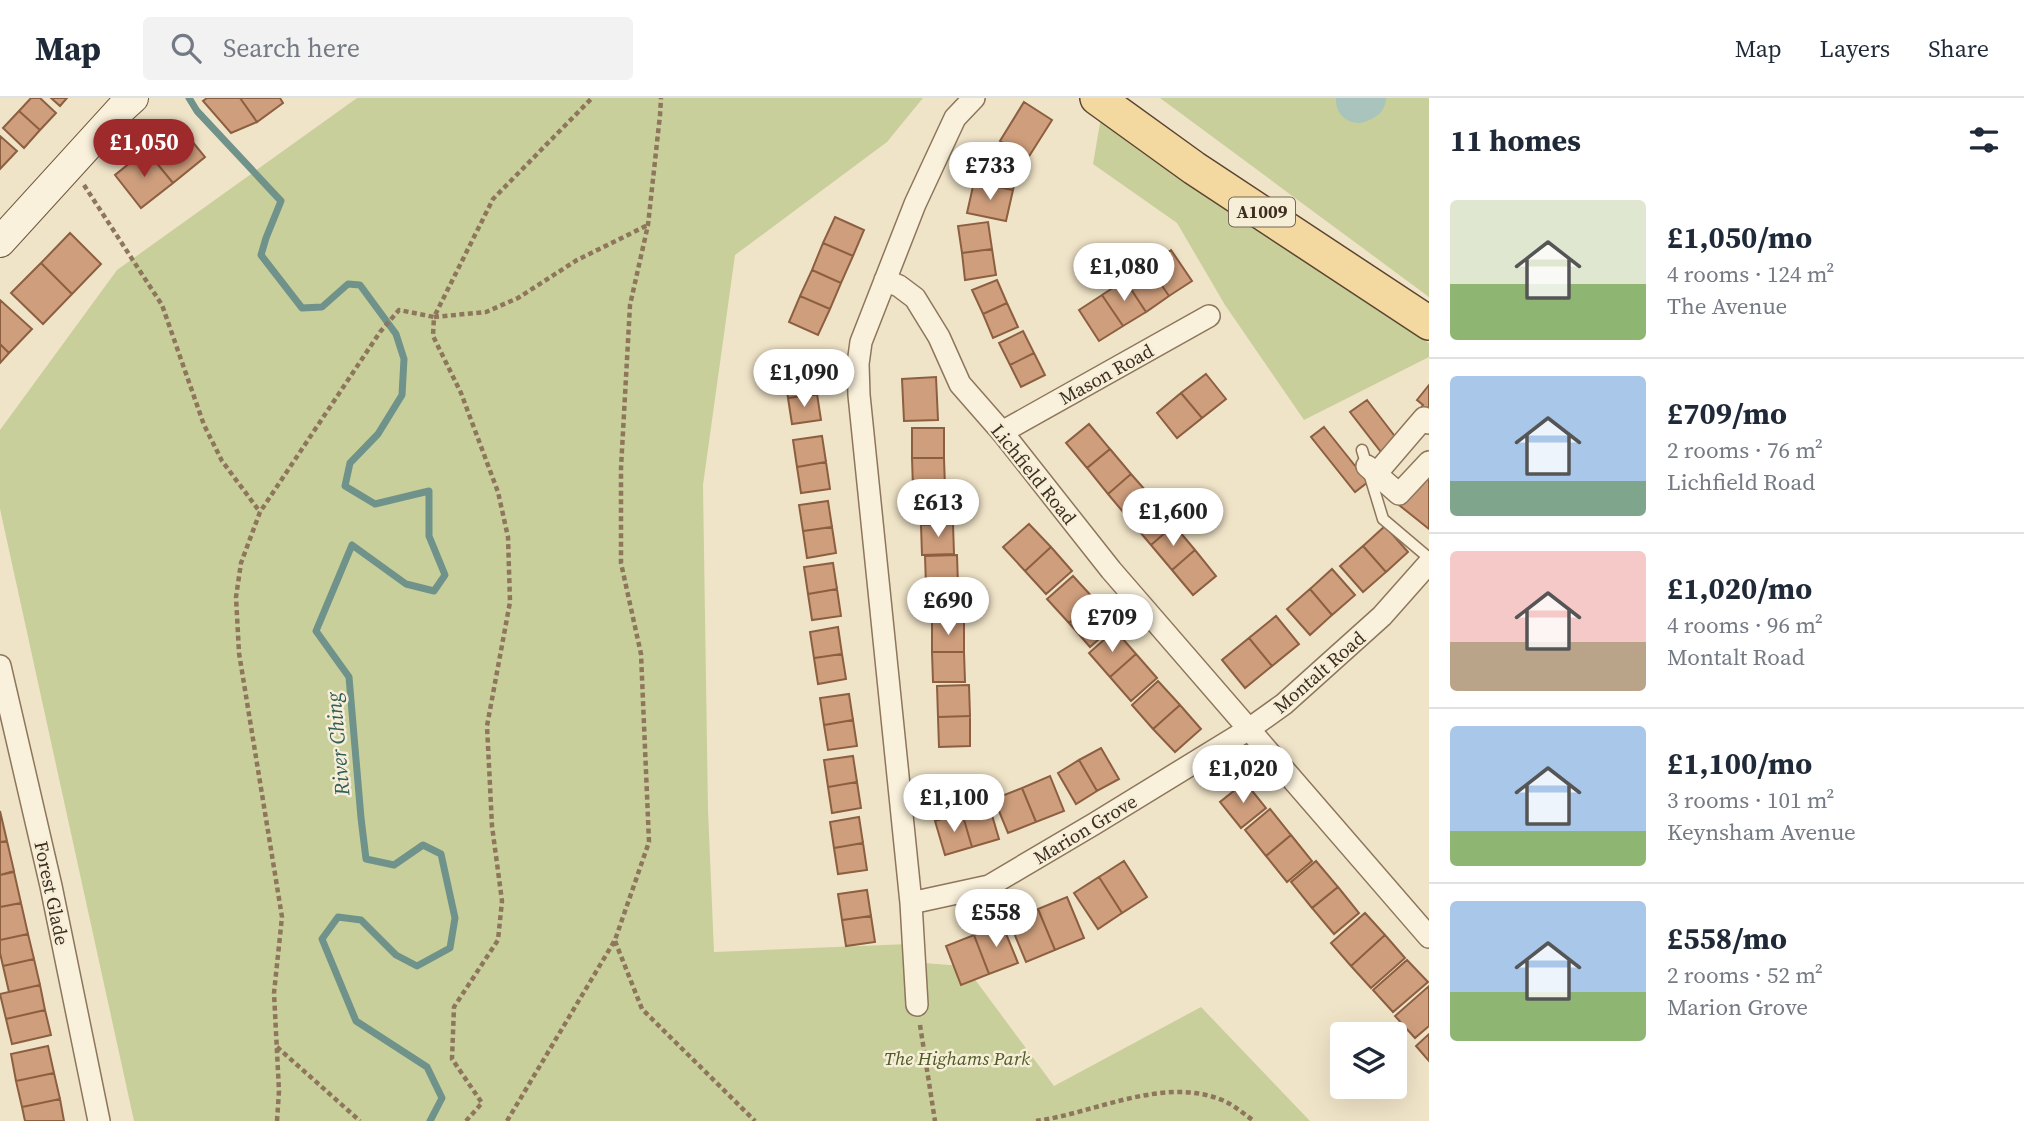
<!DOCTYPE html>
<meta charset="utf-8">
<style>
:root{--surface:#fff;--page:#f2f2f3;--text:#1f2937;--muted:#747a83;--line:#e0e1e3;--accent:#9e2a2b}
body{margin:0;font-family:"Source Serif 4",serif;background:var(--page);color:var(--text);height:100vh;display:flex;flex-direction:column;font-size:26px;white-space:nowrap}
*{box-sizing:border-box;margin:0}
p{font-size:23px;color:var(--muted)}
.icon{flex:none;width:38px;height:38px;fill:none;stroke:currentColor;stroke-width:2;stroke-linecap:round;stroke-linejoin:round}
.map{position:relative;flex:1;overflow:hidden}
.panel{display:flex;flex-direction:column;background:var(--surface);width:595px}
.panel>*{flex:none}
.tools{position:absolute;left:1330px;top:924px;display:grid;gap:14px}
.tools a{display:grid;place-items:center;width:77px;height:77px;border-radius:7px;background:var(--surface);box-shadow:0 7px 28px #0002;font-size:35px}
.price{position:absolute;translate:-50% -60px;padding:0 16px;border-radius:24px;background:#fff;color:#222;font-size:23px;line-height:46px;filter:drop-shadow(0 2px 4px #0008)}
.price::after{content:'';position:absolute;left:50%;top:42px;width:21px;height:16px;margin-left:-10px;background:inherit;clip-path:polygon(0 0,100% 0,50% 100%)}
.price.active{background:var(--accent);color:#fff}
ul{padding:0;list-style:none}
li{display:flex;align-items:center;gap:21px;height:175px;padding:0 21px}
li+li{border-top:2px solid var(--line)}
li span{display:grid;place-items:center;flex:none;width:196px;height:140px;border-radius:7px;color:#555}
li>.icon{margin-inline-start:auto}
span .icon{width:84px;height:84px;fill:#fffc;stroke-width:1}
li b{font-size:30px}
h2{display:flex;justify-content:space-between;align-items:center;height:84px;padding:0 21px;font-size:30px}
header{display:flex;align-items:center;gap:42px;box-sizing:border-box;height:98px;padding:0 35px;background:var(--surface);border-bottom:2px solid var(--line)}
header strong{font-size:33px}
nav{display:flex;gap:38px;margin-inline-start:auto;font-size:24px}
.search{width:490px;height:63px;background:var(--page);display:flex;align-items:center;gap:18px;box-sizing:border-box;padding:0 24px;border-radius:7px;color:var(--muted);font-size:26px}
main{display:flex;flex:1;min-height:0}
.map>svg:first-child{display:block}
.green{fill:#c9cf9b}
.lines{fill:none;stroke-linecap:round;stroke-linejoin:round}
.stream{stroke:#6f938a;stroke-width:7}
.river{stroke:#a9c4bc;stroke-width:44}
.building{fill:#cf9f7d;stroke:#8d5f41;stroke-width:2}
.lane-casing{stroke:#8d765c;stroke-width:13}
.street-casing{stroke:#8d765c;stroke-width:24}
.secondary-casing{stroke:#6f573f;stroke-width:32}
.primary-casing{stroke:#5b4430;stroke-width:36}
.path{stroke:#8d765c;stroke-width:4.5;stroke-dasharray:5 3.5;stroke-linecap:butt}
.lane{stroke:#faf1dc;stroke-width:10}
.street{stroke:#faf1dc;stroke-width:21}
.secondary{stroke:#faf1dc;stroke-width:30}
.primary{stroke:#f3d9a0;stroke-width:33}
.labels{text-anchor:middle;stroke-width:5;stroke-linejoin:round;paint-order:stroke}
.shield{fill:#f7eed8;stroke:#756857;stroke-width:2}
.shield-label{font-size:18px;font-weight:bold;fill:#3d2e20}
.street-label{font-size:19px;fill:#3d2e20;stroke:#f7eed8}
.park-label{font-size:19px;font-style:italic;fill:#4d5a26;stroke:#f7eed8}
.water-label{font-size:21px;font-style:italic;fill:#2f5d5a;stroke:#f7eed8}
</style>
<header>
<strong>Map</strong>
<div class="search"><svg class="icon" aria-label="search" viewBox="0 0 24 24"><circle cx="10" cy="10" r="6"/><path d="M15 15l6 6"/></svg>Search here</div>
<nav><a>Map</a><a>Layers</a><a>Share</a></nav>
</header>
<main>
<div class="map">
<svg width="1429" height="1023" viewBox="0 0 1429 1023">
<rect width="100%" height="100%" fill="#f0e4c8"/>
<path class="green" d="M357,0h566l-36,44 -152,113 -32,230 5,325 6,142 194,-8v18l57,4 89,120 147,-79 109,114h-1176l-134,-612v-79l117,-160z
M1160,0h269v199l-23,-17z
M1101,19l328,226v14l-125,63 -79,-115 -48,-82 -84,-59z"/>
<g class="lines">
<path class="stream" d="M189,0l8,13 84,90 -15,37 -5,17 41,53 20,-1 26,-23 12,1 36,49 8,25 -2,36 -24,39 -28,29 -5,23 30,18 54,-13v45l16,39 -11,16 -28,-7 -54,-39 -36,86 33,46 12,141 5,41 28,6 29,-20 18,9 14,64 -5,30 -33,18 -21,-11 -35,-35 -23,-3 -16,22 34,82 71,46 15,31 -12,23"/>
<path class="river" d="M1358,3l6,-3"/>
</g>
<path class="building" d="M31,0h9l16,15 -16,17 -21,-19z
M51,0h16l-7,8z
M207,0h33l17,24 -26,11 -28,-32z
M240,0h40l3,5 -26,19z
M1024,4l28,18 -24,38 -28,-17z
M19,13l21,19 -16,18 -21,-20z
M178,26l27,33 -32,26 -27,-33z
M0,38l17,15 -17,18z
M146,52l27,33 -32,25 -26,-33z
M980,53l39,8 -6,31 -39,-8z
M974,84l39,8 -7,31 -39,-8z
M835,119l29,13 -11,26 -30,-13z
M988,124l4,27 -30,4 -4,-27z
M70,135l31,31 -29,30 -31,-31z
M823,145l30,13 -12,27 -29,-13z
M992,151l4,26 -31,5 -3,-27z
M1171,152l21,31 -23,15 -21,-31z
M41,165l31,31 -29,30 -32,-31z
M1148,167l21,31 -23,16 -21,-32z
M812,172l29,13 -11,26 -30,-13z
M997,182l10,23 -24,11 -11,-24z
M1125,182l21,32 -23,14 -21,-31z
M1102,197l21,31 -24,15 -20,-31z
M800,198l30,13 -12,26 -29,-13z
M0,202l32,29 -23,24 -9,-9z
M1007,205l11,24 -25,11 -10,-24z
M1023,233l11,22 -24,12 -11,-22z
M0,246l9,9 -9,10z
M812,254l5,42 -29,4 -5,-42z
M1034,255l11,22 -24,12 -11,-22z
M1206,276l20,25 -24,19 -21,-25z
M936,279l2,43 -34,1 -2,-42z
M1429,287v31l-9,-7 3,-4 -6,-5z
M1181,295l21,25 -25,20 -20,-25z
M817,296l4,26 -29,4 -4,-26z
M1367,302l30,39 -16,13 -31,-40z
M1089,326l21,25 -23,19 -21,-25z
M1324,329l44,55 -13,10 -44,-55z
M912,330h32v30h-32z
M822,338l4,26 -29,5 -4,-27z
M1110,351l21,25 -23,20 -21,-26z
M912,360h32l1,30 -32,1z
M826,364l4,27 -29,4 -4,-26z
M1429,371v60l-30,-24z
M1131,376l22,25 -24,20 -21,-25z
M921,396h32v30l-32,1z
M1153,401l21,26 -23,20 -22,-26z
M828,403l4,26 -29,4 -4,-26z
M953,426l1,30 -32,1 -1,-30z
M1029,426l22,23 -26,24 -22,-24z
M1174,427l21,25 -23,20 -21,-25z
M1385,428l23,26 -22,20 -23,-26z
M832,429l4,26 -29,5 -4,-27z
M1363,448l23,26 -23,20 -23,-26z
M1051,449l21,24 -26,23 -21,-23z
M1195,452l21,26 -23,19 -21,-25z
M957,457l1,30 -32,1 -1,-30z
M833,465l4,26 -29,5 -4,-27z
M1332,471l23,26 -23,20 -22,-26z
M1073,478l22,24 -26,23 -22,-24z
M958,487v31h-32v-30z
M837,491l4,27 -29,4 -4,-26z
M1310,491l22,26 -22,20 -23,-26z
M1095,502l21,24 -26,23 -21,-24z
M1276,518l23,28 -27,22 -23,-28z
M964,523v31h-32v-30z
M838,529l4,27 -28,4 -4,-26z
M1115,532l21,24 -26,23 -21,-24z
M1249,540l23,28 -27,22 -23,-28z
M932,554h32l1,30h-32z
M842,556l4,25 -28,5 -4,-26z
M1136,556l21,24 -26,23 -21,-24z
M1158,583l22,24 -27,24 -21,-24z
M969,587l1,31 -32,1 -1,-31z
M849,596l4,26 -29,5 -4,-27z
M1180,607l21,24 -26,23 -22,-23z
M970,618v30l-31,1 -1,-30z
M853,622l4,26 -29,4 -4,-25z
M1101,650l18,31 -22,12 -18,-31z
M853,658l4,26 -29,5 -4,-27z
M1079,662l18,31 -21,13 -18,-31z
M1050,678l14,35 -28,11 -14,-34z
M857,684l4,26 -29,5 -4,-26z
M1245,684l21,26 -25,20 -21,-26z
M1022,690l14,34 -28,11 -14,-34z
M989,707l10,34 -27,8 -10,-34z
M1270,711l21,26 -25,21 -21,-26z
M0,713l7,30 -7,1z
M962,715l10,34 -27,8 -10,-34z
M859,719l4,26 -29,5 -4,-26z
M1291,737l21,26 -25,21 -21,-26z
M7,743l7,30 -14,4v-33z
M863,745l4,27 -29,4 -4,-26z
M1124,763l23,36 -25,16 -23,-36z
M1316,763l22,26 -26,21 -21,-26z
M14,774l7,31 -21,4v-32z
M1099,779l23,36 -24,16 -24,-36z
M1338,789l21,26 -25,21 -22,-26z
M867,792l4,26 -29,4 -4,-26z
M1067,799l17,41 -29,12 -17,-41z
M21,805l7,31 -28,6v-33z
M1038,811l17,41 -29,12 -17,-41z
M1365,815l20,22 -34,31 -20,-23z
M871,818l4,26 -29,4 -4,-26z
M1002,826l16,39 -29,11 -15,-39z
M28,836l6,25 -31,7 -3,-13v-13z
M974,837l15,39 -28,11 -15,-39z
M1385,837l20,23 -34,30 -20,-22z
M34,861l6,26 -31,7 -6,-26z
M1407,862l21,22 -35,30 -20,-22z
M40,887l5,25 -39,9 -6,-25z
M1429,888v40l-14,12 -20,-22z
M45,912l6,25 -39,9 -6,-25z
M1429,936v27l-13,-15z
M48,948l6,27 -38,8 -5,-27z
M54,975l6,26 -38,8 -6,-26z
M60,1001l4,22h-39l-3,-14z"/>
<g class="lines">
<defs>
<path id="lane" d="M1362,352l21,69 46,39"/>
<path id="street" d="M885,182l14,6 16,12 24,39 21,47 42,48 109,138 318,367
M1002,334l207,-116
M1367,368l32,28 30,-32
M1376,376l48,-56 5,5
M0,568l51,220 48,235
M911,805l78,-17 105,-62 155,-95 35,-25 98,-88 47,-53
M917,907l-6,-102 -52,-508 -1,-31 3,-22 54,-138 40,-86 19,-20"/>
<path id="secondary" d="M0,144l122,-134 11,-10"/>
<path id="primary" d="M1097,0l97,70 235,155"/>
</defs>
<use href="#lane" class="lane-casing"/>
<use href="#street" class="street-casing"/>
<use href="#secondary" class="secondary-casing"/>
<use href="#primary" class="primary-casing"/>
<path class="path" d="M84,87l78,120 42,120 18,36 38,51
M615,843l27,68 113,112
M920,927l15,96
M277,949l83,74
M277,1023l2,-30 -5,-98 8,-76 -43,-264 -3,-56 5,-34 19,-51 120,-180 19,-22 35,7 59,-118 99,-101
M466,1023l16,-18 -30,-44 2,-52 44,-67 4,-39 -10,-75 -5,-100 23,-124 -2,-65 -10,-45 -37,-99 -28,-57 1,-19 52,-5 32,-14 59,-38 71,-35
M507,1023l108,-181 34,-98 -8,-188 -20,-91v-95l9,-163 18,-80 12,-110 1,-17
M1036,1023c59,-8 127,-45 186,-21 12,5 22,14 32,21"/>
<use href="#lane" class="lane"/>
<use href="#street" class="street"/>
<use href="#secondary" class="secondary"/>
<use href="#primary" class="primary"/>
</g>
<g class="labels">
<rect class="shield" x="1229" y="99.5" width="66" height="29" rx="5"/>
<g class="shield-label">
<text x="1262" y="120">A1009</text>
</g>
<g class="street-label">
<text transform="translate(1106 276) rotate(-29)" y="7">Mason Road</text>
<text transform="translate(1034 376) rotate(51)" y="7">Lichfield Road</text>
<text transform="translate(1319 574) rotate(-41)" y="7">Montalt Road</text>
<text transform="translate(1085 731) rotate(-31)" y="7">Marion Grove</text>
<text transform="translate(52 795) rotate(78)" y="7">Forest Glade</text>
</g>
<g class="park-label">
<text x="957" y="967">The Highams Park</text>
</g>
<g class="water-label">
<text transform="translate(338 646) rotate(-95)" y="7">River Ching</text>
</g>
</g>
</svg>
<div class="tools">
<a><svg class="icon" aria-label="layers" viewBox="0 0 24 24"><path d="M12 4l9 5-9 5-9-5zM3 14l9 5 9-5"/></svg></a>
</div>
<b class="price active" style="left:144px;top:81px">£1,050</b>
<b class="price" style="left:990px;top:104px">£733</b>
<b class="price" style="left:1124px;top:205px">£1,080</b>
<b class="price" style="left:804px;top:311px">£1,090</b>
<b class="price" style="left:938px;top:441px">£613</b>
<b class="price" style="left:1173px;top:450px">£1,600</b>
<b class="price" style="left:948px;top:539px">£690</b>
<b class="price" style="left:1112px;top:556px">£709</b>
<b class="price" style="left:1243px;top:707px">£1,020</b>
<b class="price" style="left:954px;top:736px">£1,100</b>
<b class="price" style="left:996px;top:851px">£558</b>
</div>
<section class="panel">
<h2>11 homes<svg class="icon" aria-label="filters" viewBox="0 0 24 24"><path d="M4 7h16M4 17h16"/><circle cx="9" cy="7" r="2"/><circle cx="15" cy="17" r="2"/></svg></h2>
<ul>
<li><span style="background:linear-gradient(#dfe7d0 60%,#8fb573 0)"><svg class="icon" aria-label="home" viewBox="0 0 24 24"><path d="M3 11l9-7 9 7M6 9v11h12V9"/></svg></span><div><b>£1,050/mo</b><p>4 rooms · 124 m²</p><p>The Avenue</p></div></li>
<li><span style="background:linear-gradient(#a9c7e8 75%,#7fa58c 0)"><svg class="icon" aria-label="home" viewBox="0 0 24 24"><path d="M3 11l9-7 9 7M6 9v11h12V9"/></svg></span><div><b>£709/mo</b><p>2 rooms · 76 m²</p><p>Lichfield Road</p></div></li>
<li><span style="background:linear-gradient(#f6c9c9 65%,#b9a48a 0)"><svg class="icon" aria-label="home" viewBox="0 0 24 24"><path d="M3 11l9-7 9 7M6 9v11h12V9"/></svg></span><div><b>£1,020/mo</b><p>4 rooms · 96 m²</p><p>Montalt Road</p></div></li>
<li><span style="background:linear-gradient(#a9c7e8 75%,#8fb573 0)"><svg class="icon" aria-label="home" viewBox="0 0 24 24"><path d="M3 11l9-7 9 7M6 9v11h12V9"/></svg></span><div><b>£1,100/mo</b><p>3 rooms · 101 m²</p><p>Keynsham Avenue</p></div></li>
<li><span style="background:linear-gradient(#a9c7e8 65%,#8fb573 0)"><svg class="icon" aria-label="home" viewBox="0 0 24 24"><path d="M3 11l9-7 9 7M6 9v11h12V9"/></svg></span><div><b>£558/mo</b><p>2 rooms · 52 m²</p><p>Marion Grove</p></div></li>
</ul>
</section>
</main>
